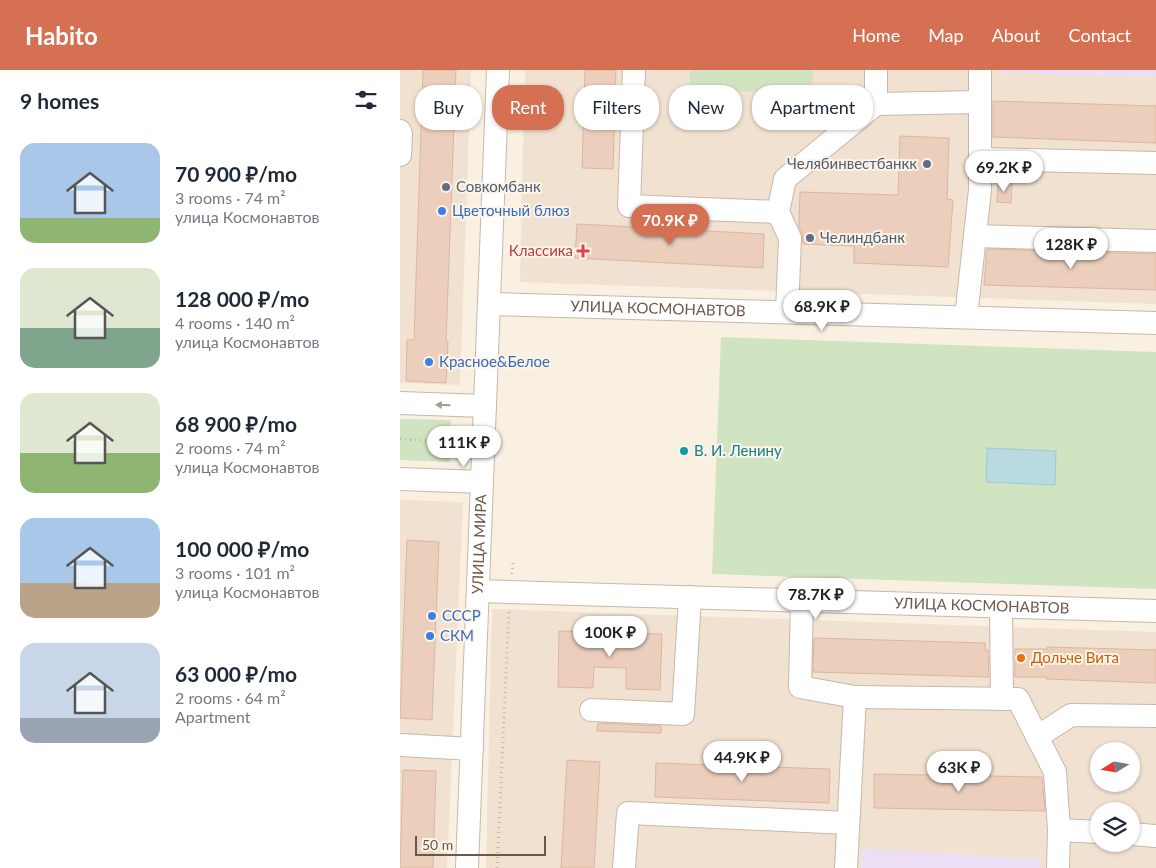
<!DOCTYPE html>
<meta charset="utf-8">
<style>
:root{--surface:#fff;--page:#f2f2f3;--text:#1f2937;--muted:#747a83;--accent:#d67053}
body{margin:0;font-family:Lato,sans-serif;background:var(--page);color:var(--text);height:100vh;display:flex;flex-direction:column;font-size:19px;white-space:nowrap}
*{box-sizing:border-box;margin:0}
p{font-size:16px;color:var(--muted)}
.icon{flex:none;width:28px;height:28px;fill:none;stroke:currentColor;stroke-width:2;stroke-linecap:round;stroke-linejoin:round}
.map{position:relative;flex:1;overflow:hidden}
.panel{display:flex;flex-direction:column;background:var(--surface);width:400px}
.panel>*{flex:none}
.guide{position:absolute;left:15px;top:15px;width:475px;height:45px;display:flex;gap:10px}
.needle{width:32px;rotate:259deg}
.buttons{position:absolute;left:690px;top:672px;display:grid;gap:10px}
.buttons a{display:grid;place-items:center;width:50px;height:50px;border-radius:50%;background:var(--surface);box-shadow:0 1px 4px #0004;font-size:25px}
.scale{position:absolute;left:15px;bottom:12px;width:131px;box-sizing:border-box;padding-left:5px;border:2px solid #6d574b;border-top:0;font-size:14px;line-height:18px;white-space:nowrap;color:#6d574b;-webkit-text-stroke:4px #fdf4e7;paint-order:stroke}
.price{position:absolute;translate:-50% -42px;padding:0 11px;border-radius:18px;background:#fff;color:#222;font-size:16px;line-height:32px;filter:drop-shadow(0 1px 2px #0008)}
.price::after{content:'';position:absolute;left:50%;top:30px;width:15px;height:11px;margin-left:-8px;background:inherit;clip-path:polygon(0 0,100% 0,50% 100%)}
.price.on{background:var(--accent);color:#fff}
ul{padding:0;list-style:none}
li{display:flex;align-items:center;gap:15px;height:125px;padding:0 20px}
li span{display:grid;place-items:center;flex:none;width:140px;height:100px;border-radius:15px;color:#555}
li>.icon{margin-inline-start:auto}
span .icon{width:60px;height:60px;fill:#fffc;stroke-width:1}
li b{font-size:21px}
h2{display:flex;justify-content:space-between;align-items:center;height:60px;padding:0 20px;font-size:21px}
.tag{padding:0 18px;border-radius:20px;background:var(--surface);box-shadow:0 1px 4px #0004;font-size:18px;line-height:45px}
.tag.on{background:var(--accent);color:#fff}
header{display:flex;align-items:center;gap:30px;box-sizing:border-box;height:70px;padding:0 25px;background:var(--accent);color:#fff}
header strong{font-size:24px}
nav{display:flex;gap:28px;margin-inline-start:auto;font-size:18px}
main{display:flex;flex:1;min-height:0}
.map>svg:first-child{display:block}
.residential{fill:#f0e1d1;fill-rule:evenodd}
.education{fill:#ecdef5}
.green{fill:#d0e4c2}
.water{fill:#b8dae0;stroke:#a0c9d0}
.building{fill:#ebcfbc;stroke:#dcb69e}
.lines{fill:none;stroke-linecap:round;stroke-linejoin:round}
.minor-casing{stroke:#c8b7aa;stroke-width:24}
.path{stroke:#cfb2a0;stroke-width:3;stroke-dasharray:1 4;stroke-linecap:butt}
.minor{stroke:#fff;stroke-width:22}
.oneway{fill:#a79a93}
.service-dot{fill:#5c6f8a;stroke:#fdf4e7;stroke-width:2}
.shop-dot{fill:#3f7fe0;stroke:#fdf4e7;stroke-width:2}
.health-dot{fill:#e0444e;stroke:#fdf4e7;stroke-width:2}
.culture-dot{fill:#0f9aa8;stroke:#fdf4e7;stroke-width:2}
.food-dot{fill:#e8710a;stroke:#fdf4e7;stroke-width:2}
.labels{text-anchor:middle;stroke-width:4;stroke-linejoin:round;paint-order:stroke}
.service-label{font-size:15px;fill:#4e5e75;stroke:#fdf4e7;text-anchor:start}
.shop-label{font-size:15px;fill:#366cbe;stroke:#fdf4e7;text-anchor:start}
.health-label{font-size:15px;fill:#be3a42;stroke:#fdf4e7;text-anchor:end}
.street-label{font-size:15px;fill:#6d574b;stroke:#fdf4e7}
.culture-label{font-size:15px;fill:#0d838f;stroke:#fdf4e7;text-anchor:start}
.food-label{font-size:15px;fill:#c56008;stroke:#fdf4e7;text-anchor:start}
</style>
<header>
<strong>Habito</strong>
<nav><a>Home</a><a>Map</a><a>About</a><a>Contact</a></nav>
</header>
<main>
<section class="panel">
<h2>9 homes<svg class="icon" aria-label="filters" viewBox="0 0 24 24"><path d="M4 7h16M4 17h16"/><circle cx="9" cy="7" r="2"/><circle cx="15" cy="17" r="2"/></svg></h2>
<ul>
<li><span style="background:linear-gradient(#a9c7e8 75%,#8fb573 0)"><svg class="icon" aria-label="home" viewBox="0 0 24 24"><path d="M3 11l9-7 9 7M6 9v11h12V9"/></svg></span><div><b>70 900 ₽/mo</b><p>3 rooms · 74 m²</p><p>улица Космонавтов</p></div></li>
<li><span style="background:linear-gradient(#dfe7d0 60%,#7fa58c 0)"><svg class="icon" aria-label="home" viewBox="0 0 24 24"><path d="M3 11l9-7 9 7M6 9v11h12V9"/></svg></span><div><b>128 000 ₽/mo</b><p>4 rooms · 140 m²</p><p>улица Космонавтов</p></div></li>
<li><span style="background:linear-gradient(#dfe7d0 60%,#8fb573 0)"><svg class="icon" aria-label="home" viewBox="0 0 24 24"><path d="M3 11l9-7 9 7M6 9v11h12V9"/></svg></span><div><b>68 900 ₽/mo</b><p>2 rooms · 74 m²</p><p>улица Космонавтов</p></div></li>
<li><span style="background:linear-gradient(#a9c7e8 65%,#b9a48a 0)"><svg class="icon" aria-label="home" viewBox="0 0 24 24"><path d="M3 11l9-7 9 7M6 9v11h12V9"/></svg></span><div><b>100 000 ₽/mo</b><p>3 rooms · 101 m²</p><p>улица Космонавтов</p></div></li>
<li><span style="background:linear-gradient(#c9d6e8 75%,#9aa5b1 0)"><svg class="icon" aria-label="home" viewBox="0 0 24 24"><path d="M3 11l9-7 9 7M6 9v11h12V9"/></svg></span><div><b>63 000 ₽/mo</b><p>2 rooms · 64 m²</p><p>Apartment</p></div></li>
</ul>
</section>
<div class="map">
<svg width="756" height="798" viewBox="0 0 756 798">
<rect width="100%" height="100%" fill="#f9f0e1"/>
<path class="residential" d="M0,0h71l-11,315 -60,-2z
M125,0h477v3l154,4v227l-636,-22z
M0,430l63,2 -16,366h-47z
M92,539l664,23v236h-116v-9l-178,-9 -1,18h-375zM699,681h32v33h-32zM699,741h32v33h-32z"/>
<path class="education" d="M602,0h154v7l-154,-4z
M462,779l179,10 -1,9h-179z"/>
<path class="green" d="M290,0h124l-2,14 -9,8 -101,-1 -12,-8z
M321,267l435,15v237l-444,-15z
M0,349l51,1 -1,42 -50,-2z"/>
<path class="water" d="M587,378l69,3 -1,34 -69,-3z"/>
<path class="building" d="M23,0h33l-10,272h2l-2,41 -40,-2 1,-41h7z
M185,0h31l-3,99 -31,-1z
M593,31l163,5v37l-163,-6z
M500,66l49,2 -2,61 6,1 -5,67 -94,-4v-17l-51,-2 -1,-11 -3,-7 1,-34 98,3z
M598,113l14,1 -1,19 -14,-1z
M177,154l187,10 -1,34 -188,-10z
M587,179l169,5v36l-172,-5z
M7,470l32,2 -7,178 -32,-2z
M159,561l103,3 -2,56 -34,-1v-21l-32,-1 -1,21 -35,-1z
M414,568l171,5v7h3l1,27 -176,-5z
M647,577l109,3v33l-110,-4v-2h-31v-28h32z
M198,653l63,3v7l-64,-2z
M167,690l33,2 -6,106h-33z
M256,693l174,6 -1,34 -174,-6z
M3,700l33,1 -3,97h-33z
M474,704l168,3 3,34 -171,-3z"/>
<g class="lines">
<defs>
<g id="minor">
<path d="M234,0l-5,136 149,6"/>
<path d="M476,0v34"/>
<path d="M0,61l1,3 -1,21"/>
<path d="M580,89l176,4"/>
<path d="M575,166l181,5"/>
<path id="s1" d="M89,234l667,19"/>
<path d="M387,242l3,-74 -12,-26 7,-33 91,-75 103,-2"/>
<path d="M566,247l14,-127v-120"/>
<path d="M0,333l85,3"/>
<path d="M0,409l82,3"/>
<path id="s2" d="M78,521l678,20"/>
<path d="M402,530l-2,87 55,10 -9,171"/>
<path d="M601,537l1,92"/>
<path d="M455,627l163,2 37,73 4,58 -1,38"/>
<path d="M191,640l92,4 7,-117"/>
<path d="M637,667l34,-22 85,1"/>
<path d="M0,675l72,4"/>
<path d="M659,760l40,2"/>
<path d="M731,764l25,2"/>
<path id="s3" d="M67,798l31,-798"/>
<path d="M224,798l4,-55 220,10"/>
</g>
</defs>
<use href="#minor" class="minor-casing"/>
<path class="path" d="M0,369l60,3
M112,504l1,-12
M97,798l12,-258"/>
<use href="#minor" class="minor"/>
</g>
<defs><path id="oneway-solid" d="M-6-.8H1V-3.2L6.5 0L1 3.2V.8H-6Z" transform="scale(1.25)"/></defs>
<use class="oneway" href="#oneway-solid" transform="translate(43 335) rotate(-178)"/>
<g class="service-dot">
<circle cx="527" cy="94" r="5"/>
<circle cx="46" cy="117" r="5"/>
<circle cx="410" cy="168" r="5"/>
</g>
<g class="shop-dot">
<circle cx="42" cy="141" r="5"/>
<circle cx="29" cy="292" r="5"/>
<circle cx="32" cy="546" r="5"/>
<circle cx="30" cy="566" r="5"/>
</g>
<path class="health-dot" d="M180.5 173.5h5v5h5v5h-5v5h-5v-5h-5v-5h5z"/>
<circle class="culture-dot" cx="284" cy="381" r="5"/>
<circle class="food-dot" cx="621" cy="588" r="5"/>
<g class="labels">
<g class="service-label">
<text x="517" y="99" text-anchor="end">Челябинвестбанкк</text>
<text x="56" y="122">Совкомбанк</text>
<text x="420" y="173">Челиндбанк</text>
</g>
<g class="shop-label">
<text x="52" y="146">Цветочный блюз</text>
<text x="39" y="297">Красное&amp;Белое</text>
<text x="42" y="551">СССР</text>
<text x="40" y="571">СКМ</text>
</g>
<g class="health-label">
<text x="173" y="186">Классика</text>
</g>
<g class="street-label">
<text dy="5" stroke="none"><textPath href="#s1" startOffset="169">УЛИЦА КОСМОНАВТОВ</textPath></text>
<text dy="5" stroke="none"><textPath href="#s3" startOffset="324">УЛИЦА МИРА</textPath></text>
<text dy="5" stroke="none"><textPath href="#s2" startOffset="504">УЛИЦА КОСМОНАВТОВ</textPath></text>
</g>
<g class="culture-label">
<text x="294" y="386">В. И. Ленину</text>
</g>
<g class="food-label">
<text x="631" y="593">Дольче Вита</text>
</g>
</g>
</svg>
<div class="buttons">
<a><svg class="needle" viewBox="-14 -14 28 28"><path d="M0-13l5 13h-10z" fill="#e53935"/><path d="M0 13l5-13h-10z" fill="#747a83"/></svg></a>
<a><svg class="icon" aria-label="layers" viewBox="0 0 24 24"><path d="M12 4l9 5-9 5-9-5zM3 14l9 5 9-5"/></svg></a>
</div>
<div class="scale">50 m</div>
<b class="price" style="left:604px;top:123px">69.2K ₽</b>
<b class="price on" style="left:270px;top:176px">70.9K ₽</b>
<b class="price" style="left:671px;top:200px">128K ₽</b>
<b class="price" style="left:422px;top:262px">68.9K ₽</b>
<b class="price" style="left:64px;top:398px">111K ₽</b>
<b class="price" style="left:416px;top:550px">78.7K ₽</b>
<b class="price" style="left:210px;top:588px">100K ₽</b>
<b class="price" style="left:342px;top:713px">44.9K ₽</b>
<b class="price" style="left:559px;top:723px">63K ₽</b>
<div class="guide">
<a class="tag">Buy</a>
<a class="tag on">Rent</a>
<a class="tag">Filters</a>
<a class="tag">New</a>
<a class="tag">Apartment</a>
</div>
</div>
</main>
